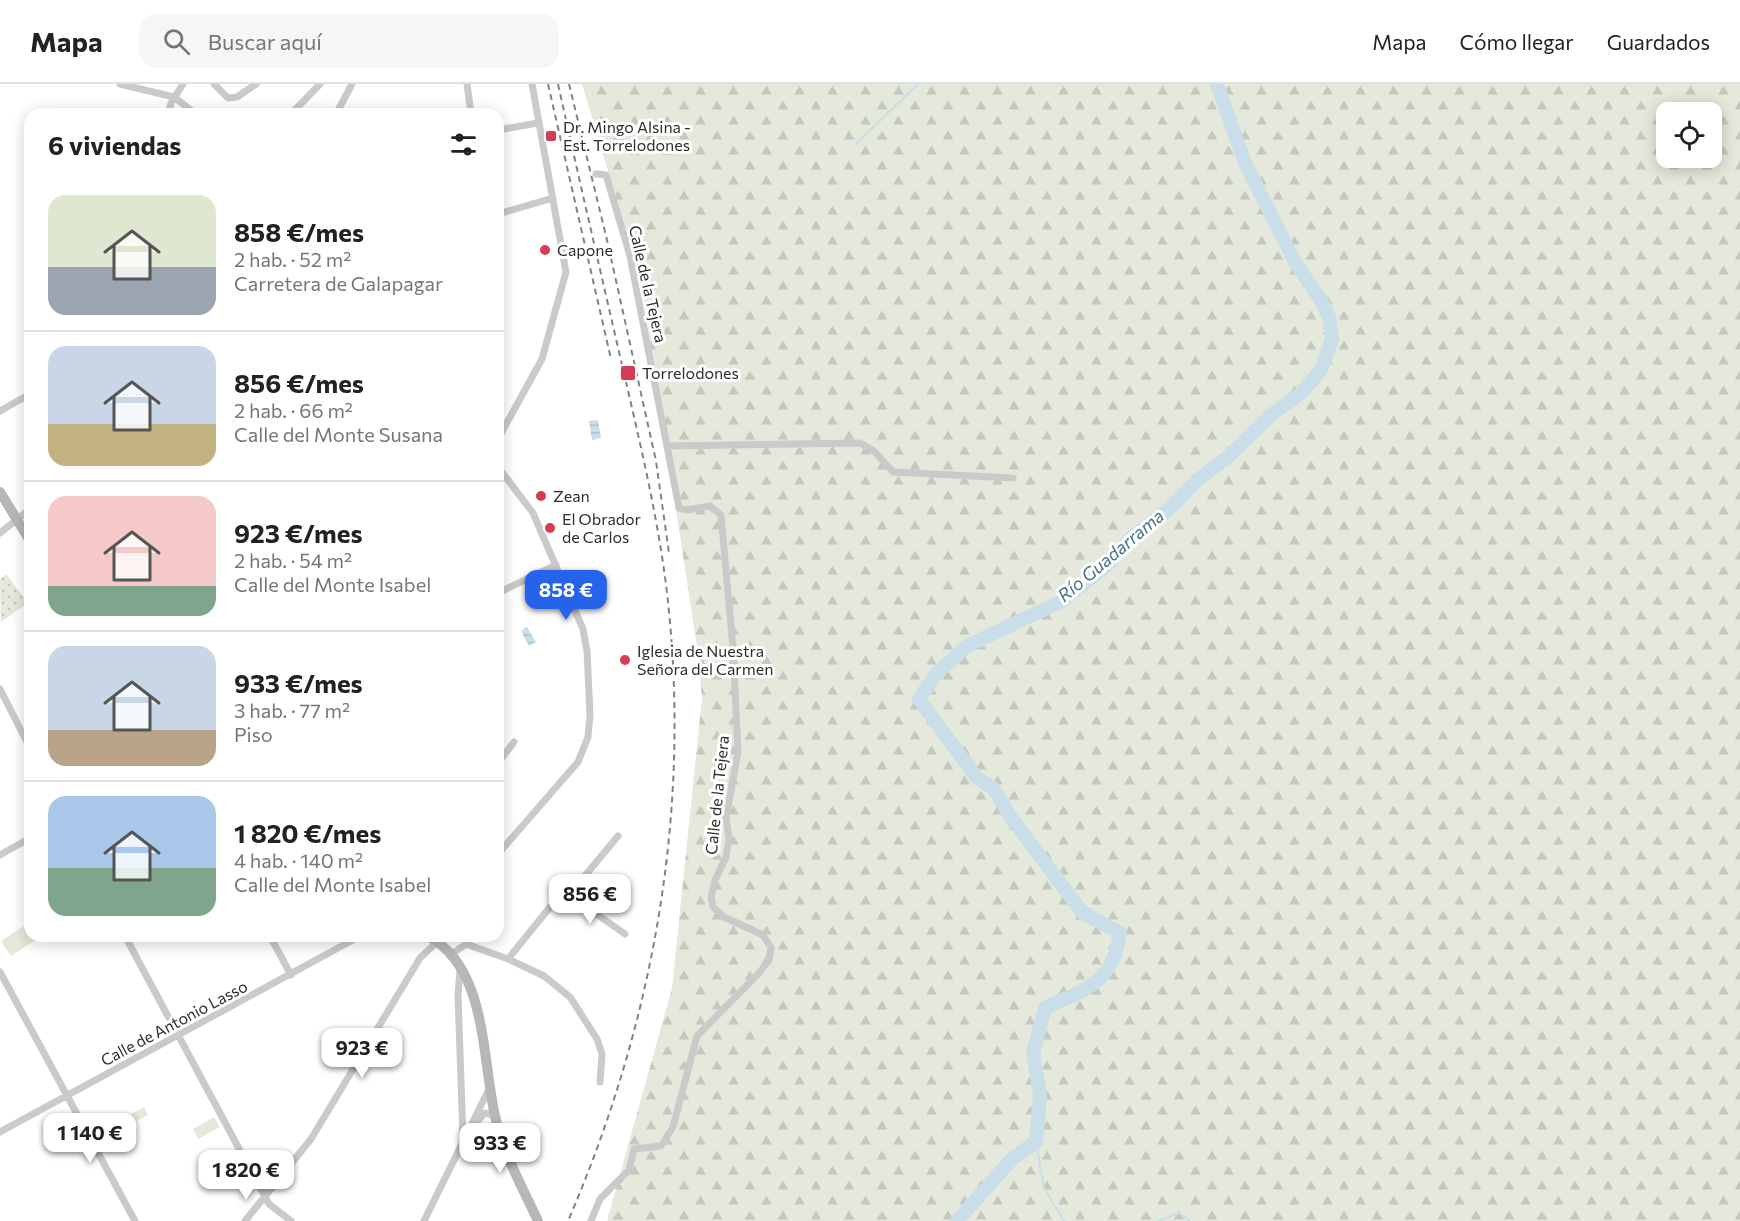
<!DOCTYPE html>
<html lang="es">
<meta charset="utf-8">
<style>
:root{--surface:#fff;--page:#f6f6f6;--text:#222;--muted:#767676;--line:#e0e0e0;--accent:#2563eb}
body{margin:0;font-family:Commissioner,sans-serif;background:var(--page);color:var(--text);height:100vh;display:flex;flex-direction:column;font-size:22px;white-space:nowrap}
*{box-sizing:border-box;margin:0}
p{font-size:20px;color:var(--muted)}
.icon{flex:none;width:33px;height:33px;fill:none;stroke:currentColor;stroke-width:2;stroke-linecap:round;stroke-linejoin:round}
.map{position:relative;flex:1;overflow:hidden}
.sheet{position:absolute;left:24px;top:24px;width:480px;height:834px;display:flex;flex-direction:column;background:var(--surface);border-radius:18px;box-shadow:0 3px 15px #0003}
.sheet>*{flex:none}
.controls{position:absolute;left:1656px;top:18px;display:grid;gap:12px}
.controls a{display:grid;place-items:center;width:66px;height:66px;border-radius:12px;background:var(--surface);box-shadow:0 3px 15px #0003;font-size:30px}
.price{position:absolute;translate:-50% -51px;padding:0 14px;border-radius:12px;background:#fff;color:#222;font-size:20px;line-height:39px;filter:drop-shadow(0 2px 3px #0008)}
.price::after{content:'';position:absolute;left:50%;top:36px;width:18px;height:14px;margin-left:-9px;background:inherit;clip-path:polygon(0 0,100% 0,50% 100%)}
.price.current{background:var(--accent);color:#fff}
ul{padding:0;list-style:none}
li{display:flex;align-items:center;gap:18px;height:150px;padding:0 24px}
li+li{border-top:2px solid var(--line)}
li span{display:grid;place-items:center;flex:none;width:168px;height:120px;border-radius:18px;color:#555}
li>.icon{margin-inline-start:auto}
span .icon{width:72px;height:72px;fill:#fffc;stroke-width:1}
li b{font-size:26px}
h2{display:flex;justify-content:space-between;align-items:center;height:72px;padding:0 24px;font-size:26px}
header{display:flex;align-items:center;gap:36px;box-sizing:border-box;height:84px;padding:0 30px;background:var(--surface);border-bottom:2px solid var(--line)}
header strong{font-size:28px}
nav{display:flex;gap:33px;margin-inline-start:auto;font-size:21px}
.search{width:420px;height:54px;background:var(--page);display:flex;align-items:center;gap:15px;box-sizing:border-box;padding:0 21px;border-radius:18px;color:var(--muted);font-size:22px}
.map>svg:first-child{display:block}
.green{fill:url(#green-dots)}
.forest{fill:url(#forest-firs);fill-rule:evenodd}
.pitch{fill:#e4e9dc}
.water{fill:url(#water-rules)}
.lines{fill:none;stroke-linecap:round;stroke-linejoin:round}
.stream{stroke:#c9dee8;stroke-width:2}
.river{stroke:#c9dee8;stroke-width:14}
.minor{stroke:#cacaca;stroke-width:7}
.secondary{stroke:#b7b7b7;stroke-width:10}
.rail{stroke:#828282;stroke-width:2;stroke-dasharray:6 4.5;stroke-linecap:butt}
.poi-dot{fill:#d53e52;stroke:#fff;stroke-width:2}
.labels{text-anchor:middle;stroke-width:6;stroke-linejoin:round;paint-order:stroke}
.poi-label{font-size:16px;fill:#2d2d2d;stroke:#fff;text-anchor:start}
.street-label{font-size:16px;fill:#2d2d2d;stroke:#fff}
.water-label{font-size:18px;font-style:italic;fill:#437188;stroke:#fff}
</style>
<header>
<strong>Mapa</strong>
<div class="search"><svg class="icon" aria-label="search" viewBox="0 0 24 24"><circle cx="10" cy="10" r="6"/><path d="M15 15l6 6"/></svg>Buscar aquí</div>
<nav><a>Mapa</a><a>Cómo llegar</a><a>Guardados</a></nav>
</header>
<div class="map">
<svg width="1740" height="1137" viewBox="0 0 1740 1137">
<defs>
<pattern id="green-dots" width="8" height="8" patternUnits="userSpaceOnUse" patternTransform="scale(1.5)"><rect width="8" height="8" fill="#e4e9dc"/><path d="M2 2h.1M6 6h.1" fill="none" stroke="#c4c8bd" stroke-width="1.8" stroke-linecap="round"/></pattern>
<pattern id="forest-firs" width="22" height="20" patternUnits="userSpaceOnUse" patternTransform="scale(1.5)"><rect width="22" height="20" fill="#e4e9dc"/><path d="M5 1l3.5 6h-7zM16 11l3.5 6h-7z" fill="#c4c8bd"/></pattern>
<pattern id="water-rules" width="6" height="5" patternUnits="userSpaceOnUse" patternTransform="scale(1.5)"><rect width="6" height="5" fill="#c9dee8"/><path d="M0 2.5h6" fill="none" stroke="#adbfc7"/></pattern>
</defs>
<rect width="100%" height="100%" fill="#fff"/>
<path class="green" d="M6,490l22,29 -27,19 -1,-43z"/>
<path class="forest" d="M582,0h1158v1137h-1133l65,-233 30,-290 -5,-51 -56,-366zM1666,28h46v46h-46z"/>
<path class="pitch" d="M30,838v14h12l-31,20 -10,-15z
M144,1023l4,8 -19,10 -4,-8z
M214,1033l6,10 -22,12 -5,-10z"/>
<path class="water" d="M598,336l3,18 -9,2 -3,-19z
M527,543l9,15 -7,4 -8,-15z"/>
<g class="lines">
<path class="stream" d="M856,60l62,-60
M1036,1058l8,46 20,33
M1159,1137l20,-8 11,8"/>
<path class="river" d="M957,1137l55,-62 24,-17 4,-47 -7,-42 12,-45c42,-20 68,-24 75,-75l-38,-21 -70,-93 -18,-30 -18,-12 -57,-78 17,-25 31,-28 95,-45 44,-35 24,-27 41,-32 26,-27 31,-23 42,-41 31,-23 20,-23 11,-31 -3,-22 -8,-17 -25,-36 -51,-101 -28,-79"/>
<path class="minor" d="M120,0l54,13 22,17
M214,0l14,14 9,-1 19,-13
M467,0l4,30
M168,30l3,-11 12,-19
M291,30l29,-30
M336,30l16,-30
M498,46l40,-7
M498,130l55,-16
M0,327l30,-17
M498,355l44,-80 24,-87 -34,-188
M668,362l192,-3 14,8 19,21 120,6
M498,383l35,46 50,116 4,22 3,64 -2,22 -10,25 -80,92
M0,449l30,-24
M498,509l58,-28
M0,605l30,59
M498,679l16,-21
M0,771l30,-17
M569,811l56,39
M125,852l133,248 11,20 22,17
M270,852l21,39
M466,860l42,15 36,17 26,21 27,42 5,15 -2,28
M452,870l14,-10 3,-8
M508,875l42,-52 19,-12 49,-59
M460,885l-2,27 5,141
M0,888l135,249
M473,1042l12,-13 10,3
M0,1048l360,-196
M245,1137l66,-82 109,-181 18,-17
M424,1137l65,-132
M591,1137l9,-22 29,-29 5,-21 27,-3 12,-19 24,-91 63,-64 9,-12 2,-12 -8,-13 -39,-18 -11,-10 -2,-10 4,-17 11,-23 3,-19 -3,-20 12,-66 -5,-104 -12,-133 -11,-9 -23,4 -8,-2 -49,-252 -24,-81 -10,-1"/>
<path class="secondary" d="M0,408l30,49
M428,852c62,33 53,130 69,188 9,34 26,65 41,97"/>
<path class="rail" d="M548,0l63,275
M558,0c21,95 43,190 65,285 17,74 35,148 44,224 25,216 -13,429 -99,628
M569,0l38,156 49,221 13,92"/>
</g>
<g class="poi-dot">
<rect x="545" y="46" width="12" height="12" rx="3"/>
<circle cx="545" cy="166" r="6"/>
<rect x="620" y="281" width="16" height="16" rx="3"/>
<circle cx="541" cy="412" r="6"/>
<circle cx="550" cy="444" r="6"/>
<circle cx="625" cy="576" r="6"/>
</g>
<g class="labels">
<g class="poi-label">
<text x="563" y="49">Dr. Mingo Alsina -<tspan x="563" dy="18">Est. Torrelodones</tspan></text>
<text x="557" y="172">Capone</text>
<text x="642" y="295">Torrelodones</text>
<text x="553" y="418">Zean</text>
<text x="562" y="441">El Obrador<tspan x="562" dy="18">de Carlos</tspan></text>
<text x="637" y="573">Iglesia de Nuestra<tspan x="637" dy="18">Señora del Carmen</tspan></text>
</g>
<g class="street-label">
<text transform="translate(648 200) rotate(77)" y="6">Calle de la Tejera</text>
<text transform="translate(717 711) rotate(-84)" y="6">Calle de la Tejera</text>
<text transform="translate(174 939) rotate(-28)" y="6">Calle de Antonio Lasso</text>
</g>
<g class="water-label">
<text transform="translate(1111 472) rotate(-40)" y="6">Río Guadarrama</text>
</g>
</g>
</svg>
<div class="controls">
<a><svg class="icon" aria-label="locate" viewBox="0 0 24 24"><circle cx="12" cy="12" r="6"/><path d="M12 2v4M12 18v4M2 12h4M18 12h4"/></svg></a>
</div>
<b class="price current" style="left:566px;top:537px">858 €</b>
<b class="price" style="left:590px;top:841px">856 €</b>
<b class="price" style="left:362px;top:995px">923 €</b>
<b class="price" style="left:90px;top:1080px">1 140 €</b>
<b class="price" style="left:500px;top:1090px">933 €</b>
<b class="price" style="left:246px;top:1117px">1 820 €</b>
<section class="sheet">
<h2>6 viviendas<svg class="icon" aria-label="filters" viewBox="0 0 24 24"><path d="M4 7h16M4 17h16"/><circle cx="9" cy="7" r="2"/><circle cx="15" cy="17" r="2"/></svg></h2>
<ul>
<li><span style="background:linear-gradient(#dfe7d0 60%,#9aa5b1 0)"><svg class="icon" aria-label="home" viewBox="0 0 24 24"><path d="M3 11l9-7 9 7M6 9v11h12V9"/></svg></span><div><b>858 €/mes</b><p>2 hab. · 52 m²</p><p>Carretera de Galapagar</p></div></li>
<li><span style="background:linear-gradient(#c9d6e8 65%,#c2b280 0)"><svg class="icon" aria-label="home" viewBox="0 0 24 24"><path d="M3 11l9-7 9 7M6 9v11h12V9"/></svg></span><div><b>856 €/mes</b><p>2 hab. · 66 m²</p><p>Calle del Monte Susana</p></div></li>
<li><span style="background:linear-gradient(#f6c9c9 75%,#7fa58c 0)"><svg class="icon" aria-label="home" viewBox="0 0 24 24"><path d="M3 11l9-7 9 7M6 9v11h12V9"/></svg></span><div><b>923 €/mes</b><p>2 hab. · 54 m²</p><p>Calle del Monte Isabel</p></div></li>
<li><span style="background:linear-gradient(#c9d6e8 70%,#b9a48a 0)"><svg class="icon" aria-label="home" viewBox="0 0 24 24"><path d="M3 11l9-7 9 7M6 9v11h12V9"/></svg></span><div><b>933 €/mes</b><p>3 hab. · 77 m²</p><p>Piso</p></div></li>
<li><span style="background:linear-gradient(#a9c7e8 60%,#7fa58c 0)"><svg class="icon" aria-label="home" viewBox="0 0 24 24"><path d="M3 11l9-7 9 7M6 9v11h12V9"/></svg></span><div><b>1 820 €/mes</b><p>4 hab. · 140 m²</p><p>Calle del Monte Isabel</p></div></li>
</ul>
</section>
</div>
